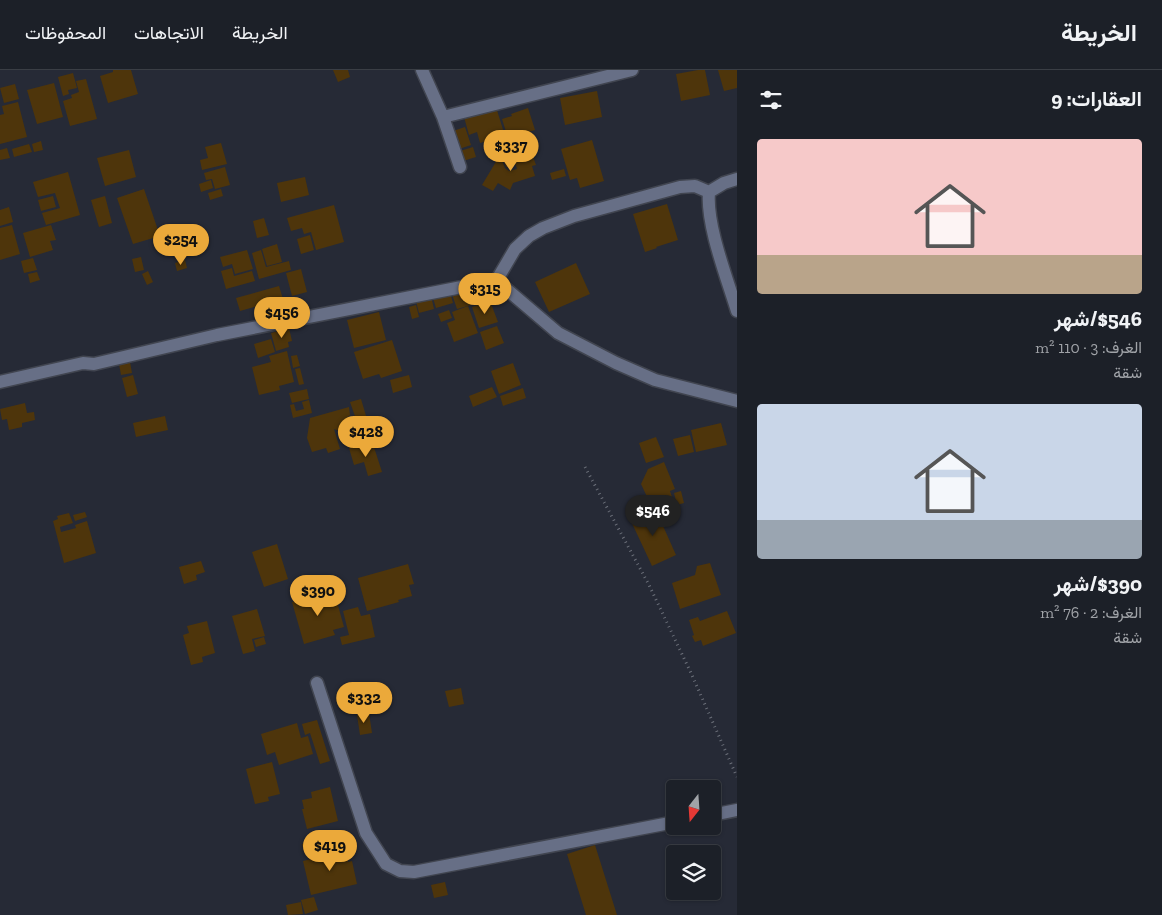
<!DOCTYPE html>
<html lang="ar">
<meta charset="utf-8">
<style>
:root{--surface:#1c2028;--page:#292d34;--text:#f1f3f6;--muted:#a0a3a8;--line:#3a3e45;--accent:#eba93a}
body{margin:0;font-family:"Zilla Slab",Vazirmatn,serif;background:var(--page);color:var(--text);direction:rtl;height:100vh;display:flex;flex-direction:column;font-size:19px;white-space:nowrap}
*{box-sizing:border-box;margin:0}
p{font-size:16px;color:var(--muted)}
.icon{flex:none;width:28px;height:28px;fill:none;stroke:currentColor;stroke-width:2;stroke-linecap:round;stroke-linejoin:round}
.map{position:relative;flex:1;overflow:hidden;direction:ltr}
.side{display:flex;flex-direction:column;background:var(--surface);width:425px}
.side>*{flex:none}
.needle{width:32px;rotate:197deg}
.tools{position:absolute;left:666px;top:710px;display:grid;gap:10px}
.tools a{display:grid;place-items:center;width:55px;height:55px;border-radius:5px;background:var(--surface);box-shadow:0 1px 4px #0004,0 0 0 1px var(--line);font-size:25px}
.price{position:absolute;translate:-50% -42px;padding:0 11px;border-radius:18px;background:var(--accent);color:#111;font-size:16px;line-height:32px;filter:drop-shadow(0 1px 2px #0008)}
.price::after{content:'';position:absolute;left:50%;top:30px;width:15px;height:11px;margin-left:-8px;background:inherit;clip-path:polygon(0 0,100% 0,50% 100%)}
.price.on{background:#222;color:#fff}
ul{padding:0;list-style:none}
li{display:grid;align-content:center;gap:10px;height:265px;padding:0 20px}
li span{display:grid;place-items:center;height:155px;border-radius:5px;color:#555}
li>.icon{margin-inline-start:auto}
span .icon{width:90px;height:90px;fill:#fffc;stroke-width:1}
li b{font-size:21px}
h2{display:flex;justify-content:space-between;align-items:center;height:60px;padding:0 20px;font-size:21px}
header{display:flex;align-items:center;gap:30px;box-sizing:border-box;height:70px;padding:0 25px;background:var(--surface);border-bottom:1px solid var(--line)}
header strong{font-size:24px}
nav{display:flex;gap:28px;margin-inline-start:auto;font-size:18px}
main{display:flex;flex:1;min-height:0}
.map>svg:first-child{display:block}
.building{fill:#4e350b}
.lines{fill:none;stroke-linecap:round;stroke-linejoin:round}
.minor-casing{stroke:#414550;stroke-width:15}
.path{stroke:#6c707a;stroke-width:3;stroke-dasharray:1 4;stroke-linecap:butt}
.minor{stroke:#676f86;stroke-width:12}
</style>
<header>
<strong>الخريطة</strong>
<nav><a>الخريطة</a><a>الاتجاهات</a><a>المحفوظات</a></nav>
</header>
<main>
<section class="side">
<h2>العقارات: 9<svg class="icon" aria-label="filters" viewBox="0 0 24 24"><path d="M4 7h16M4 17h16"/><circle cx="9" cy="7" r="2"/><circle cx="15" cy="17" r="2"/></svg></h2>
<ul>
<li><span style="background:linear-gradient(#f6c9c9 75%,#b9a48a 0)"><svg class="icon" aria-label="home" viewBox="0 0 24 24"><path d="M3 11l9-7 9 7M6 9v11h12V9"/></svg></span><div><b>$546/شهر</b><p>الغرف: 3 · 110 m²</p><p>شقة</p></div></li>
<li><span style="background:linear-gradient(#c9d6e8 75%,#9aa5b1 0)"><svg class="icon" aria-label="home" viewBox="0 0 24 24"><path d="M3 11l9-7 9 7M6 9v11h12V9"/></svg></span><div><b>$390/شهر</b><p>الغرف: 2 · 76 m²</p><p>شقة</p></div></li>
</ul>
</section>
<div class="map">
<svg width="737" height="845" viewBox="0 0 737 845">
<rect width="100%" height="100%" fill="#262a36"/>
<path class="building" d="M113,0h18l7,24 -30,9 -8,-27 13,-4z
M333,0h15l2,7 -12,5z
M698,0h7l5,25 -29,6 -5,-27z
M718,0h19v18l-13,3z
M73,3l4,15 -9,2 1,4 -6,2 -5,-19z
M86,9l11,40 -27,7 -7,-25 9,-3 -1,-3 8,-3 -3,-11z
M54,13l9,34 -26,7 -10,-34z
M15,14l4,15 -15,4 -4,-15z
M597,21l5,26 -37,8 -5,-27z
M18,32l9,35 -27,7v-29l4,-1 -2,-8z
M496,37l9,29 -25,7 -3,-11 -8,3 -5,-18z
M528,38l7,22 -27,8 -6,-19 10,-3 -1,-2z
M465,57l6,18 -12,4 -6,-18z
M505,68l3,13 -18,5 -4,-13z
M592,70l12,41 -24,7 -3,-10 -7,2 -9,-31z
M41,71l2,9 -9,2 -2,-8z
M221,73l6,21 -25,6 -2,-10 8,-2 -3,-11z
M29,74l3,8 -18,5 -2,-8z
M473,77l3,10 -13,4 -3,-10z
M7,78l3,10 -10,2v-10z
M129,80l7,27 -31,9 -8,-28z
M510,81l4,14 -8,2 -4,-13z
M531,81l5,14 -4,1 3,10 -22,7 -3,7 -12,-7 -5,8 -11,-6 15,-25 4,-2 4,10 4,3 8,-2 -4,-13z
M225,97l5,18 -15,4 -3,-10 -6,1 -2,-7z
M564,99l2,7 -14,4 -2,-7z
M68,102l12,43 -34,10 -4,-12 18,-5 -5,-15 -17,4 -5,-15z
M305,107l4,18 -28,7 -4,-19z
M211,110l2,8 -12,4 -2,-8z
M144,119l16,47 -27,8 -16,-46z
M221,119l2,7 -13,4 -2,-7z
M53,126l3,11 -15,4 -3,-11z
M105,126l7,27 -13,4 -8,-27z
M667,134l11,36 -22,7 1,1 -12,4 -12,-38z
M334,135l10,37 -28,8 -5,-18 -7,2 -2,-6 -11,3 -4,-13z
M9,137l4,15 -13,4v-16z
M264,148l5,17 -12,3 -4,-17z
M12,155l8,29 -20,6v-32z
M51,155l5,15 -6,1 3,9 -23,7 -7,-24z
M310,165l4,15 -13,4 -4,-15z
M277,174l5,18 -15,4 -5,-17z
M247,180l6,19 -18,5 -3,-10 -9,3 -3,-10z
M261,180l5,17 23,-6 2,9 -32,9 -7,-26z
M141,187l3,13 -9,2 -3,-13z
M33,188l4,12 -13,3 -3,-12z
M185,190l2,8 -10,3 -2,-8z
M576,193l14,31 -41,18 -14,-30z
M232,198l2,8 18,-5 3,10 -29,8 -5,-18z
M301,199l6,23 -15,4 -6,-23z
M148,201l5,11 -6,3 -5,-11z
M37,202l3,8 -10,3 -2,-9z
M486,214l5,13 -6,2 -5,-12z
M479,215l4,12 -11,3 -4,-11z
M279,216l4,13 -43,12 -4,-13z
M466,220l5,15 -14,4 -5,-15z
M450,222l3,11 -17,5 -3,-10z
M431,226l3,13 -15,4 -3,-12z
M490,231l8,21 -19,6 -7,-21z
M416,235l3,12 -7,2 -3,-12z
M468,236l10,27 -24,9 -7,-19 8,-3 -3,-8z
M449,240l3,8 -11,4 -3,-8z
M379,242l7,28 -32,8 -7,-28z
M497,256l7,17 -18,7 -6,-18z
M289,258l3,13 -4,1 1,5 -13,4 -5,-18z
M271,269l4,13 -17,6 -4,-14z
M392,270l10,31 -21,7 -2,-4 -16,5 -9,-27z
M287,281l7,31 -15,4 1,4 -21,5 -7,-28 19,-5 -2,-6z
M297,285l3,11 -7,2 -2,-12z
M130,292l2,11 -11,2 -2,-11z
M513,293l8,22 -22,9 -8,-23z
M300,298l4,16 -5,1 -4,-16z
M133,305l5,19 -11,3 -5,-19z
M409,305l3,12 -19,6 -3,-13z
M492,317l5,10 -24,10 -4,-11z
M523,318l3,10 -23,8 -3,-10z
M307,319l2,10 -17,4 -3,-10z
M361,329l6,20 -10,3 -7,-20z
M309,330l3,13 -19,5 -3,-13 4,-1 2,7 8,-2 -2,-7z
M25,333l2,10 7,-1 1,8 -13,3v4l-13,3 -2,-11 -5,1 -2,-11z
M349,337l1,8 -3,3 2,5 -1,4 -6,5 -8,-3 6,20 -12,4 -2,-5 -14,4 -5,-14 3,-20z
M165,346l3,14 -32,7 -3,-14z
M721,353l6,22 -31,7 -5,-22z
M690,365l4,17 -16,4 -5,-17z
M656,367l8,20 -18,6 -7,-20z
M372,371l10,31 -14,4 -4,-14 -10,3 -5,-17z
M664,392l11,27 -5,2 3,9 -17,6 -2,-7 -5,2 -8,-17 7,-15z
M681,421l3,12 -7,2 -3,-12z
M655,438l21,47 -24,11 -22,-47z
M85,442l2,5 -12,4 -2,-6z
M69,443l4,10 -13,4 1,5 15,-4 -1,-3 12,-4 9,32 -32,10 -11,-42 5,-2 -1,-3z
M277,474l11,35 -24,8 -12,-35z
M201,491l4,11 -9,3 1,5 -13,4 -5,-17z
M710,493l11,32 -41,14 -8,-26 23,-8 2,-9z
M408,494l6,20 -5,1 3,11 -14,4 1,2 -32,9 -9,-33z
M334,521l10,36 -11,3 2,5 -31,9 -12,-42z
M358,537l3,9 9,-2 5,23 -33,8 -2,-8 9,-2 -6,-24z
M257,539l8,27 -13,3 3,12 -12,3 -11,-38z
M727,541l9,22 -33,13 -2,-6 -6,2 -3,-6 2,-1 -5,-15 9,-3 2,4z
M207,551l8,32 -13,4 1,5 -12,3 -8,-30 6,-2 -2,-7z
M264,567l2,7 -10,3 -2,-7z
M461,618l3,16 -15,3 -4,-16z
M363,632l2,9 -10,2 -2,-9z
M369,643l3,20 -12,2 -3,-20z
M317,650l13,41 -10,3 -10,-31 -5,2 -3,-11z
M297,653l4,15 7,-2 5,18 -34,11 -4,-13 -8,3 -6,-21z
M272,692l8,32 -12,3 1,4 -14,3 -9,-35z
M330,717l8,34 -31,8 -5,-20h2l-2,-9 10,-2 -1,-6z
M316,771l2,7 -14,3 -2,-7z
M595,775l22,70h-31l-19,-61z
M344,776l4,16 4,-1 5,23 -46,11 -8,-34 21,-5 -1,-4z
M445,812l3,13 -14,3 -3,-13z
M314,827l4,13 -13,4 -4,-14z
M301,832l2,12 -15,1 -2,-10z"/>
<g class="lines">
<defs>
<path id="minor" d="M422,0l21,47 17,50
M443,47l189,-47
M737,109l-13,4 -15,9c-3,33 18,86 28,119
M495,213l20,-34 14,-13 14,-8 31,-12 106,-29 15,-1 14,6
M0,312l83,-19 11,1 123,-29 265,-52h13l8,3 55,47 58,30 39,17 82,21
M317,613l49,150 20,31 14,7 14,1 261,-50
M712,745l25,-5"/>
</defs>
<use href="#minor" class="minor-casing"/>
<path class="path" d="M585,397l64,118 42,88 46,104"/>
<use href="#minor" class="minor"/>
</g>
</svg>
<div class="tools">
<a><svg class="needle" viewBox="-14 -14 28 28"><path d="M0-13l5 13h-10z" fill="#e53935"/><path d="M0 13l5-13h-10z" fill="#a0a3a8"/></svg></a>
<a><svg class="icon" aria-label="layers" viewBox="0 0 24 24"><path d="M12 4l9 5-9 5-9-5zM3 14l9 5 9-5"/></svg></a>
</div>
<b class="price" style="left:511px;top:102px">$337</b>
<b class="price" style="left:181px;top:196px">$254</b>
<b class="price" style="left:485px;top:245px">$315</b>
<b class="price" style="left:282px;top:269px">$456</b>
<b class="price" style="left:366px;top:388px">$428</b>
<b class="price on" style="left:653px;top:467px">$546</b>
<b class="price" style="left:318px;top:547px">$390</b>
<b class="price" style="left:364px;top:654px">$332</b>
<b class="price" style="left:330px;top:802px">$419</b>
</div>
</main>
